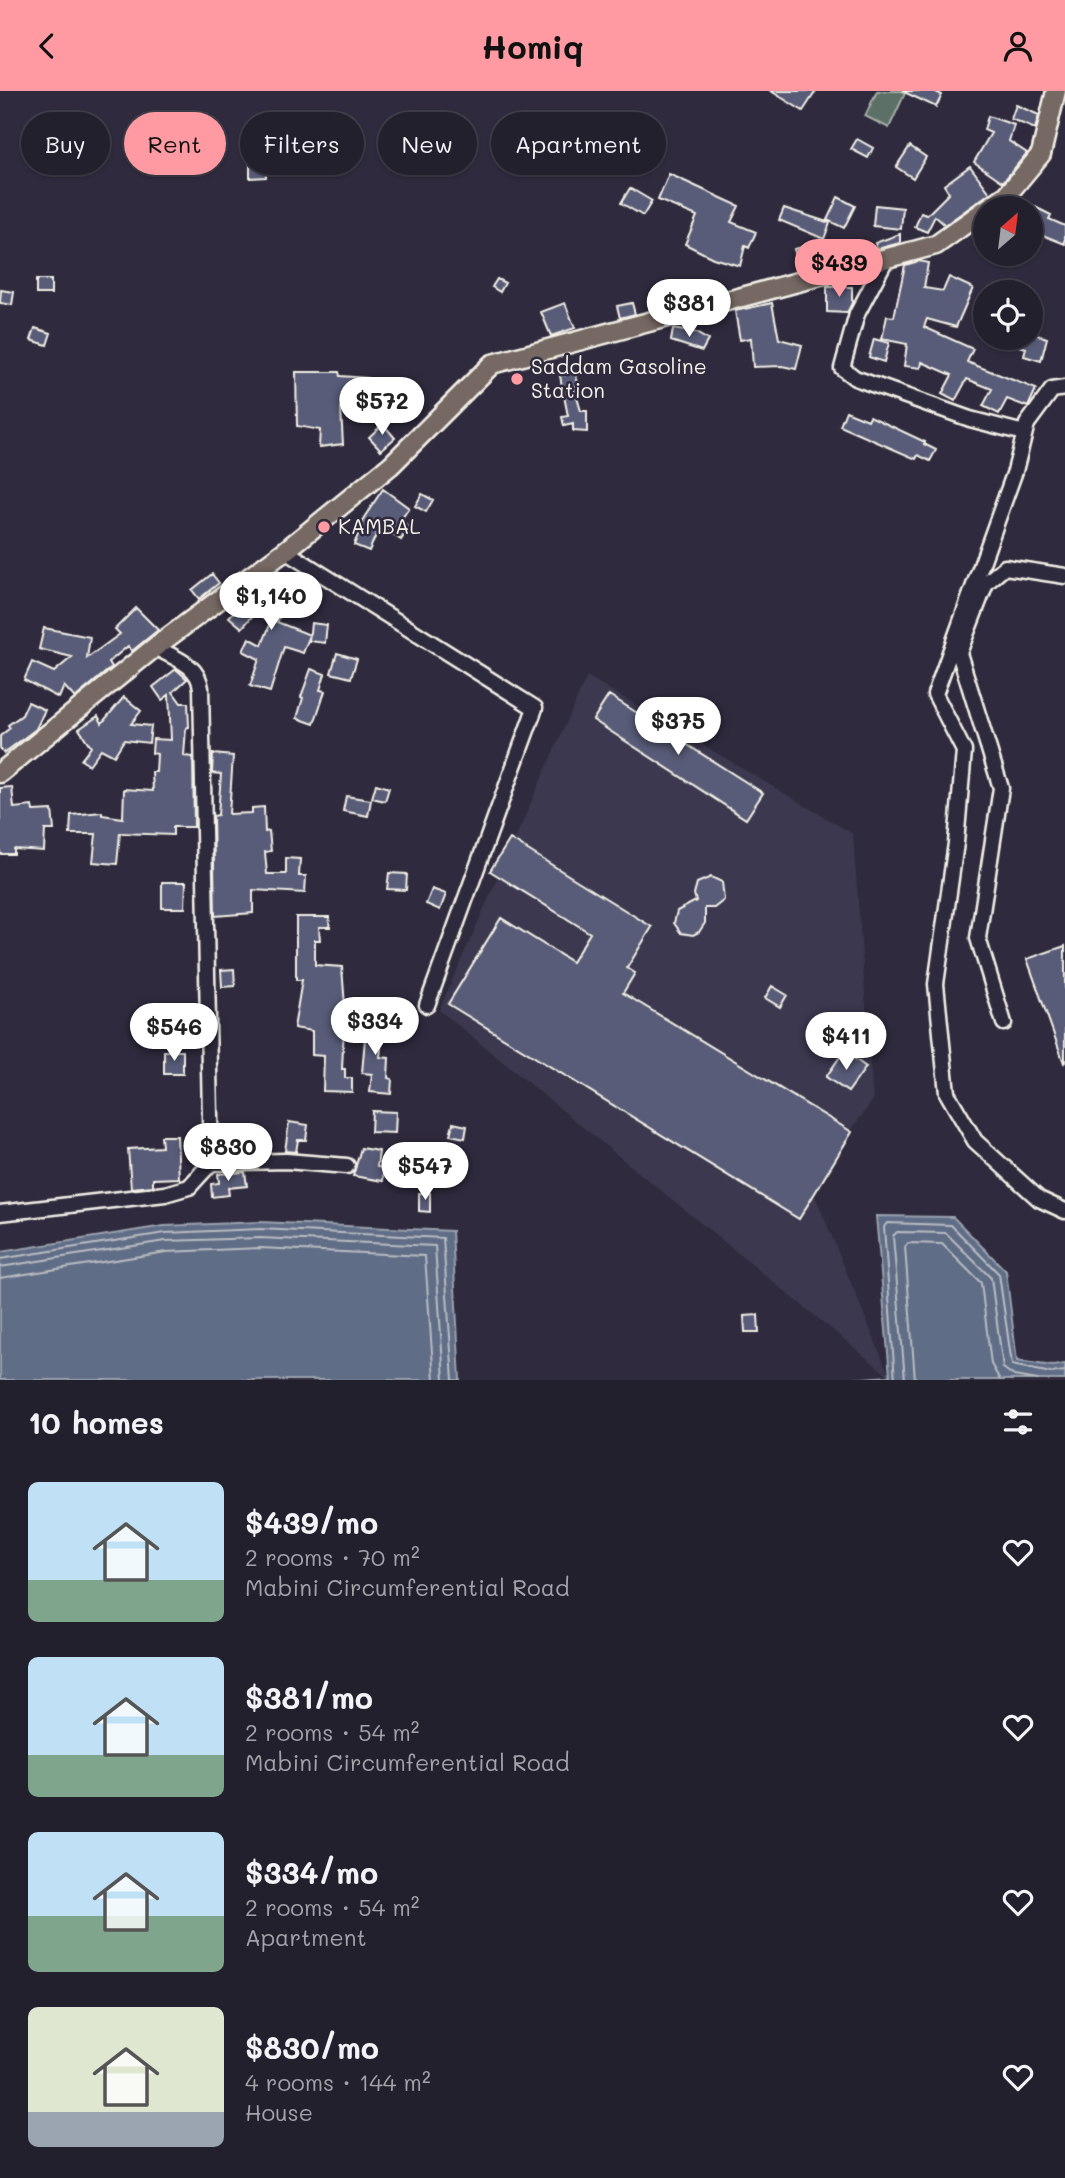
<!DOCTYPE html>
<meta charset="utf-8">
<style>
:root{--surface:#23202e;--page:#2b2836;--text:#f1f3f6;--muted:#a3a3aa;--line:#403e4a;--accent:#ff9aa2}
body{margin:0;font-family:Mali,sans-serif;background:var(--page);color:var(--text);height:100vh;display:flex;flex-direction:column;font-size:26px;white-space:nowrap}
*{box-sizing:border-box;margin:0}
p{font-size:23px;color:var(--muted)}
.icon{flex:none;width:38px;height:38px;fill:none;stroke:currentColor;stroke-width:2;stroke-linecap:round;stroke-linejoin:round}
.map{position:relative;height:1289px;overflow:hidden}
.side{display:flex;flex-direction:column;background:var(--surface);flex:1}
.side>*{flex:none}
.top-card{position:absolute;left:21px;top:21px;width:700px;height:63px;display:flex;gap:14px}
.needle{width:46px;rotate:28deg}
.controls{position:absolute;left:973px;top:105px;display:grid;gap:14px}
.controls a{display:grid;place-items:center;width:70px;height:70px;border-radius:50%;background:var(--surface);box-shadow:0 2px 5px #0004,0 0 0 2px var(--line);font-size:35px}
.price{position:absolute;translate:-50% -60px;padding:0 16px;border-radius:24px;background:#fff;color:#222;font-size:23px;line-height:46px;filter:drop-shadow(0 2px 4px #0008)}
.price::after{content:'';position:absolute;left:50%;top:42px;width:21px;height:16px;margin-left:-10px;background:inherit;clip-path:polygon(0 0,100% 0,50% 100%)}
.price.current{background:var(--accent);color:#111}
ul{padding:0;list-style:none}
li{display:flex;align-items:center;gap:21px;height:175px;padding:0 28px}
li span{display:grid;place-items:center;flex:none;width:196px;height:140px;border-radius:10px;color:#555}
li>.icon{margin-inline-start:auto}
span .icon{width:84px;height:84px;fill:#fffc;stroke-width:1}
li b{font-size:30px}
h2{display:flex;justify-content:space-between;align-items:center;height:84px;padding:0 28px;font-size:30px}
.chip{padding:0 24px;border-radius:32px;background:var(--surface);box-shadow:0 2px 5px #0004,0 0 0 2px var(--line);font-size:24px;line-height:63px}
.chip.current{background:var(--accent);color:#111}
header{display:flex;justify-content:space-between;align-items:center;height:91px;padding:0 28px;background:var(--accent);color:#111;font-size:32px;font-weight:700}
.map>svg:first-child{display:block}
.built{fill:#3b394f}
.green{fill:#5d6f67;stroke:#a8b0a8;stroke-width:2}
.water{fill:#606d87;stroke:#9ba2ae;stroke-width:2}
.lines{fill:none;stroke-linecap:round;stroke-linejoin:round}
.shore{stroke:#b9bcc1;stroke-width:2}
.building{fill:#585c78;stroke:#f4f1e8;stroke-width:2}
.minor-casing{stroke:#f4f1e8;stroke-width:19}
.major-casing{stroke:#f4f1e8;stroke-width:23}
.minor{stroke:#2f2a3d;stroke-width:14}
.major{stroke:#766964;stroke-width:18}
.poi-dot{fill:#ff9aa2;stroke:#2f2a3d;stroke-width:2.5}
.labels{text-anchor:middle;stroke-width:5;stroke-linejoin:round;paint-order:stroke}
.poi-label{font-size:21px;fill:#f4f1e8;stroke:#2f2a3d;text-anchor:start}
</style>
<header><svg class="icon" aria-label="back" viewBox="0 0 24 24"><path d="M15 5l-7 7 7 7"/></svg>Homiq<svg class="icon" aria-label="person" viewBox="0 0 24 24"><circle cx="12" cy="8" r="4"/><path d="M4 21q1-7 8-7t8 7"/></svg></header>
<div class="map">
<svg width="1065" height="1289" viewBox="0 0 1065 1289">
<rect width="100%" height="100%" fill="#2f2a3d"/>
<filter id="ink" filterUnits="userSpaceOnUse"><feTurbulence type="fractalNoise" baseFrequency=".0143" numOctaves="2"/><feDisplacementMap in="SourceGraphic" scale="14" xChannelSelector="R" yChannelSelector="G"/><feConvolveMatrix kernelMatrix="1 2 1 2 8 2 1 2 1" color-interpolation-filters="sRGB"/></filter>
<g filter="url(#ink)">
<path class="built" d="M587,585l266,158 20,266 -62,86 79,191 -451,-367z"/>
<path class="green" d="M877,0h29l-17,37 -24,-12z"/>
<path class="water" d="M876,1125l77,1 53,54 11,90 36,5 12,-2v16h-227l52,-4z
M260,1131l192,9 8,149h-460v-128l164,-26z"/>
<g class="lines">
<path class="shore" d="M0,1168l165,-26 95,-4 183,9 10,142
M0,1176l165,-26 95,-3 175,8 9,134
M0,1187l166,-26 94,-4 165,8 9,124
M895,1289l-11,-153 3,-4 64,2 48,49 13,91 39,8 14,-2
M905,1289l-12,-144 4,-4 49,1 45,45 12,90 11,8 24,4
M915,1289l-10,-133 3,-4 34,1 39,39 10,81 9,16"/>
</g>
<path class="building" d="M771,0h45l-13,20z
M902,0h32l8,4 -6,12z
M1016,14l23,10 -4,14 -24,-10z
M988,25l26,9 -5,16 18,12 -24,29 -29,-20 17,-29 -7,-3z
M857,48l16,9 -5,10 -17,-9z
M910,55l16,11 -13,21 -17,-11z
M266,66v20l-16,1v-20z
M970,75l20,27 -45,32 -10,-9 -8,16 -12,-5 6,-14 6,2 22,-22 -5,-8z
M669,83l70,32 -8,16 25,10 -7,16 -4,-2 -5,20 -27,-8 -28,-14 12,-28 -39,-16z
M630,97l22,13 -9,15 -22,-13z
M838,106l17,9 -11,22 -17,-8z
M875,114l28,3 -2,21 -28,-3z
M1031,114l20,10 -2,4 16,7v18l-25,-10 -9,18z
M784,117l46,15 -6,16 -45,-19z
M985,133v23l-10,-5z
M900,143v9l-23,6 -2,-6z
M820,152l5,20 -25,6 -6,-20z
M919,170l9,2 -4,25 19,3 6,-14 24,11 -17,39 -29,-8 -3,8 49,22 -6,13 69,27 -8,18 -21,-8 -8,15 -16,-8 9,-17 -25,-10 -12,22 -13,-7 10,-19 -30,-13 -1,6 -17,-2 3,-22 -25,-5 5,-23 7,1 11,-52z
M497,188l8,4 -5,9 -8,-5z
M36,189h15v14h-15z
M827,196h25v16l-5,10 -20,-1z
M1,199l13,2 -2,13 -12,-2z
M565,212l10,25 -24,8 -10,-24z
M632,212l3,11 -15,4 -3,-12z
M772,212l7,36 23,6 -6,24 -14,-3 -29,1 -2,-29 -11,2 -5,-29z
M35,237l16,5 -4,12 -16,-5z
M673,238l23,4 12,7 -6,11 -31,-10z
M1031,242l16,5 -6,23 -17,-5 2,-8 -25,-8 1,-2h29z
M874,248l15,4 -5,19 -15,-5z
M574,280l5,14 -5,2 7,24h6v21l-14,-1v-7l-9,2 -2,-9 6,-1 -8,-40z
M296,281h43l1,4 27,2 -3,30h-23l2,36 -24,3 1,-17 -23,-4z
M846,320l22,9 2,-4 55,26 -1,2 12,6 -6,11 -12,-6 -2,4 -76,-33z
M383,333l12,14 -14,12 -12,-13z
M383,398l26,19 -9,13 9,6 -8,13 -21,-14 -11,25 -15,-6 11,-29z
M422,403l11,6 -7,12 -11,-6z
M212,483l7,9 -20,16 -7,-9z
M291,484l13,10 -19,22 -8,15 33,13 -7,18 -19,-6 -14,45 -20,-6 9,-27 -16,-8 6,-13 13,7 9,-23 -16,-9 -13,15 -13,-11 7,-8 3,2 12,-20 18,10z
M136,517l22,22 -26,21 -4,-5 -19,16 3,5 -37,31 -11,-12 -5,12 -35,-18 8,-18 22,10 18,-15 -33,-8 5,-21 46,9 -3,21 33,-24 -5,-5z
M311,532l16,2 -2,18 -16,-2z
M337,562l20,6 -6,19 -20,-5z
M176,578l11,10 -14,13 8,11h7l1,24 -3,1 -2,28 9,1 1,70h-21v8l-53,-2 -3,31 -24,-2 3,-28h-26l1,-19 31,-3v3l21,3 1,-29 29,2 -1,-19h4l1,-18 -5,-1 1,-14 18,1 -2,-45 -7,5 -9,-13z
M311,578l14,5 -5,16 5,1 -11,33 -17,-6 6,-20 -2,-1z
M609,604l154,98 -17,26 -153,-99z
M124,606l17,14 -10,13 20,2 -2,17 -25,-3 -10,16 -13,-7 -12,16 -8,-5 10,-13 -12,-18 19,-13 4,7z
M28,611l17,8 -9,19 -32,24 -4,-5v-12l10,-8 -2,-3 14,-10z
M213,663l20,2 -4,58 23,-1v-5l12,-1 1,25 4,-1 2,20 -6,1 2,22h19v-16l14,1 -1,17h7l-1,17 -52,-3v23l-38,3 -2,-100 5,-1 3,-41 -9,-1z
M376,693l13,4 -4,13 -13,-3z
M12,696l2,21 18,-2 1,5 19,-1 2,20h-9l-1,21 -30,-2v5h-14v-66z
M346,705l25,4 -3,16 -25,-5z
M510,748l142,88 -25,41 8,5 -12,20 229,139 -53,87 -351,-215 53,-86 71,44 18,-29 -100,-62z
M389,782l18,1 -1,16 -19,-1z
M711,786l11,5 2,18 -10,8h-9v15l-6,9 -6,3 -12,-2 -7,-10 3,-12 19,-10 -2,-7 3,-11z
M162,791h24l-1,26h-23z
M432,798l14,5 -6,16 -14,-6z
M296,826h33l1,10h-11l1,13h-5v25l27,2 3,39 -3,63h3v9h7v14l-29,-1 1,-35 -12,-1v-24l-18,-3 8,-48h-6z
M1065,855v116l-1,1 -37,-104z
M234,878l1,17 -13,1 -1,-17z
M772,895l15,9 -7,12 -15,-9z
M361,928l23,3 -4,35 9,1 -1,20 4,1 -1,15 -21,-2 2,-18 -10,-1 3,-35h-6z
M164,960h19v23h-19z
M844,960l22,16 -18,25 -22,-15z
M372,1020l24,1 -1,21 -24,-1z
M289,1031l19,3 -2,15h-8l-2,12 -11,-1z
M453,1032l14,3 -2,12 -15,-3z
M246,1036l2,21 -28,5v-23z
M161,1045h16l2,42 -26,1v7l-22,2 -3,-39 34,-2z
M361,1057l18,3 -2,16 7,1 -1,13 -30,-5z
M245,1081l2,14 -19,2 1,7 -17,2 -1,-13 8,-1 -1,-9z
M419,1102h11v19l-11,-1z
M758,1224l1,17h-14l-1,-16z"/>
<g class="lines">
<defs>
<path id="minor" d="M885,170l-28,53 -15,54 13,10 115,41 54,14
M1065,297l-13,2 -25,34 -12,47 -80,223 29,57 -8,92 -20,141 11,109 28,48 64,58 26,12
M285,460l250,157 -108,297
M155,556c19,11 43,17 46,41l10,475
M1004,932l-26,-85 23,-150 -42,-135 27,-70 19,-16 60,9
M0,1122l165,-19 24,-7 22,-24 75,-2 61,5"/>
<path id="major" d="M988,117l19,-13 34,-41 15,-63
M0,682l155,-126 130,-96 106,-86 101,-101 444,-119 49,-35"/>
</defs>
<use href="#minor" class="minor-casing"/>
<use href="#major" class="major-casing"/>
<use href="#minor" class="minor"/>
<use href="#major" class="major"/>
</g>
</g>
<g class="poi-dot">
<circle cx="517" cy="288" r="7"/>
<circle cx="324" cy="436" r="7"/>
</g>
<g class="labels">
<g class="poi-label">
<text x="531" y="283">Saddam Gasoline<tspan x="531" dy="24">Station</tspan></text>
<text x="338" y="443">KAMBAL</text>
</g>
</g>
</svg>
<div class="controls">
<a><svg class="needle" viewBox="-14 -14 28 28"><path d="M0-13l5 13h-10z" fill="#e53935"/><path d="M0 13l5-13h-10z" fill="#a3a3aa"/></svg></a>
<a><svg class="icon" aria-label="locate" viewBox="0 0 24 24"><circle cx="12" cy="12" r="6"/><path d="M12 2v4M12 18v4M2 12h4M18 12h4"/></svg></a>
</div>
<b class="price current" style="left:839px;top:208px">$439</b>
<b class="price" style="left:689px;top:248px">$381</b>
<b class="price" style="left:382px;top:346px">$572</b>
<b class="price" style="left:271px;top:541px">$1,140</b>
<b class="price" style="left:678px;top:666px">$375</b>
<b class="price" style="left:375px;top:966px">$334</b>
<b class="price" style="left:174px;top:972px">$546</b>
<b class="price" style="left:846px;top:981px">$411</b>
<b class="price" style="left:228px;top:1092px">$830</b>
<b class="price" style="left:425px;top:1111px">$547</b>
<div class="top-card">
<a class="chip">Buy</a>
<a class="chip current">Rent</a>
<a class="chip">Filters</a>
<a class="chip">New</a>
<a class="chip">Apartment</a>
</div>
</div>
<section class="side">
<h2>10 homes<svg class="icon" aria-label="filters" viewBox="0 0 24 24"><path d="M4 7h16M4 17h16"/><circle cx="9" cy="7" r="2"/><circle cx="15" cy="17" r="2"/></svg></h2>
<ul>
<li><span style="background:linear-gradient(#bfe0f5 70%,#7fa58c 0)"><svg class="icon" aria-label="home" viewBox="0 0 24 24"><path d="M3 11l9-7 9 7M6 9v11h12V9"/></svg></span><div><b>$439/mo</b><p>2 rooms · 70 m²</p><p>Mabini Circumferential Road</p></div><svg class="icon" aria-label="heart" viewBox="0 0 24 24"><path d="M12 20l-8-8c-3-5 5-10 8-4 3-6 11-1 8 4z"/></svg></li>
<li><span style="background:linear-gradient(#bfe0f5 70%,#7fa58c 0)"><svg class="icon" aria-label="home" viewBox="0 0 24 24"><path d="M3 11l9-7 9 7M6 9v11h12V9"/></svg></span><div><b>$381/mo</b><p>2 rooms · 54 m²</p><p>Mabini Circumferential Road</p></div><svg class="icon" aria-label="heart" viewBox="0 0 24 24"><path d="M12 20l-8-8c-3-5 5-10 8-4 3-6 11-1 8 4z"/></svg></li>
<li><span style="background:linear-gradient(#bfe0f5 60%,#7fa58c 0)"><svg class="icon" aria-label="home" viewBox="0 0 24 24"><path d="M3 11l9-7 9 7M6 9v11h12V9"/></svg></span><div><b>$334/mo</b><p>2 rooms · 54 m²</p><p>Apartment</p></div><svg class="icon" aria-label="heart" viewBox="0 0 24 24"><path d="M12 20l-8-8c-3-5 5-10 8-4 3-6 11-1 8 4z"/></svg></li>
<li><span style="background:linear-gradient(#dfe7d0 75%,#9aa5b1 0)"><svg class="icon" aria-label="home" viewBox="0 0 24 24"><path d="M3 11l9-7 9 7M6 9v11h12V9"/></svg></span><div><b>$830/mo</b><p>4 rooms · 144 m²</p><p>House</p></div><svg class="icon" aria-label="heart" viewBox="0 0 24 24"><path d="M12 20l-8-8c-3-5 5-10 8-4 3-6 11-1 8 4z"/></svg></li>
</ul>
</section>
